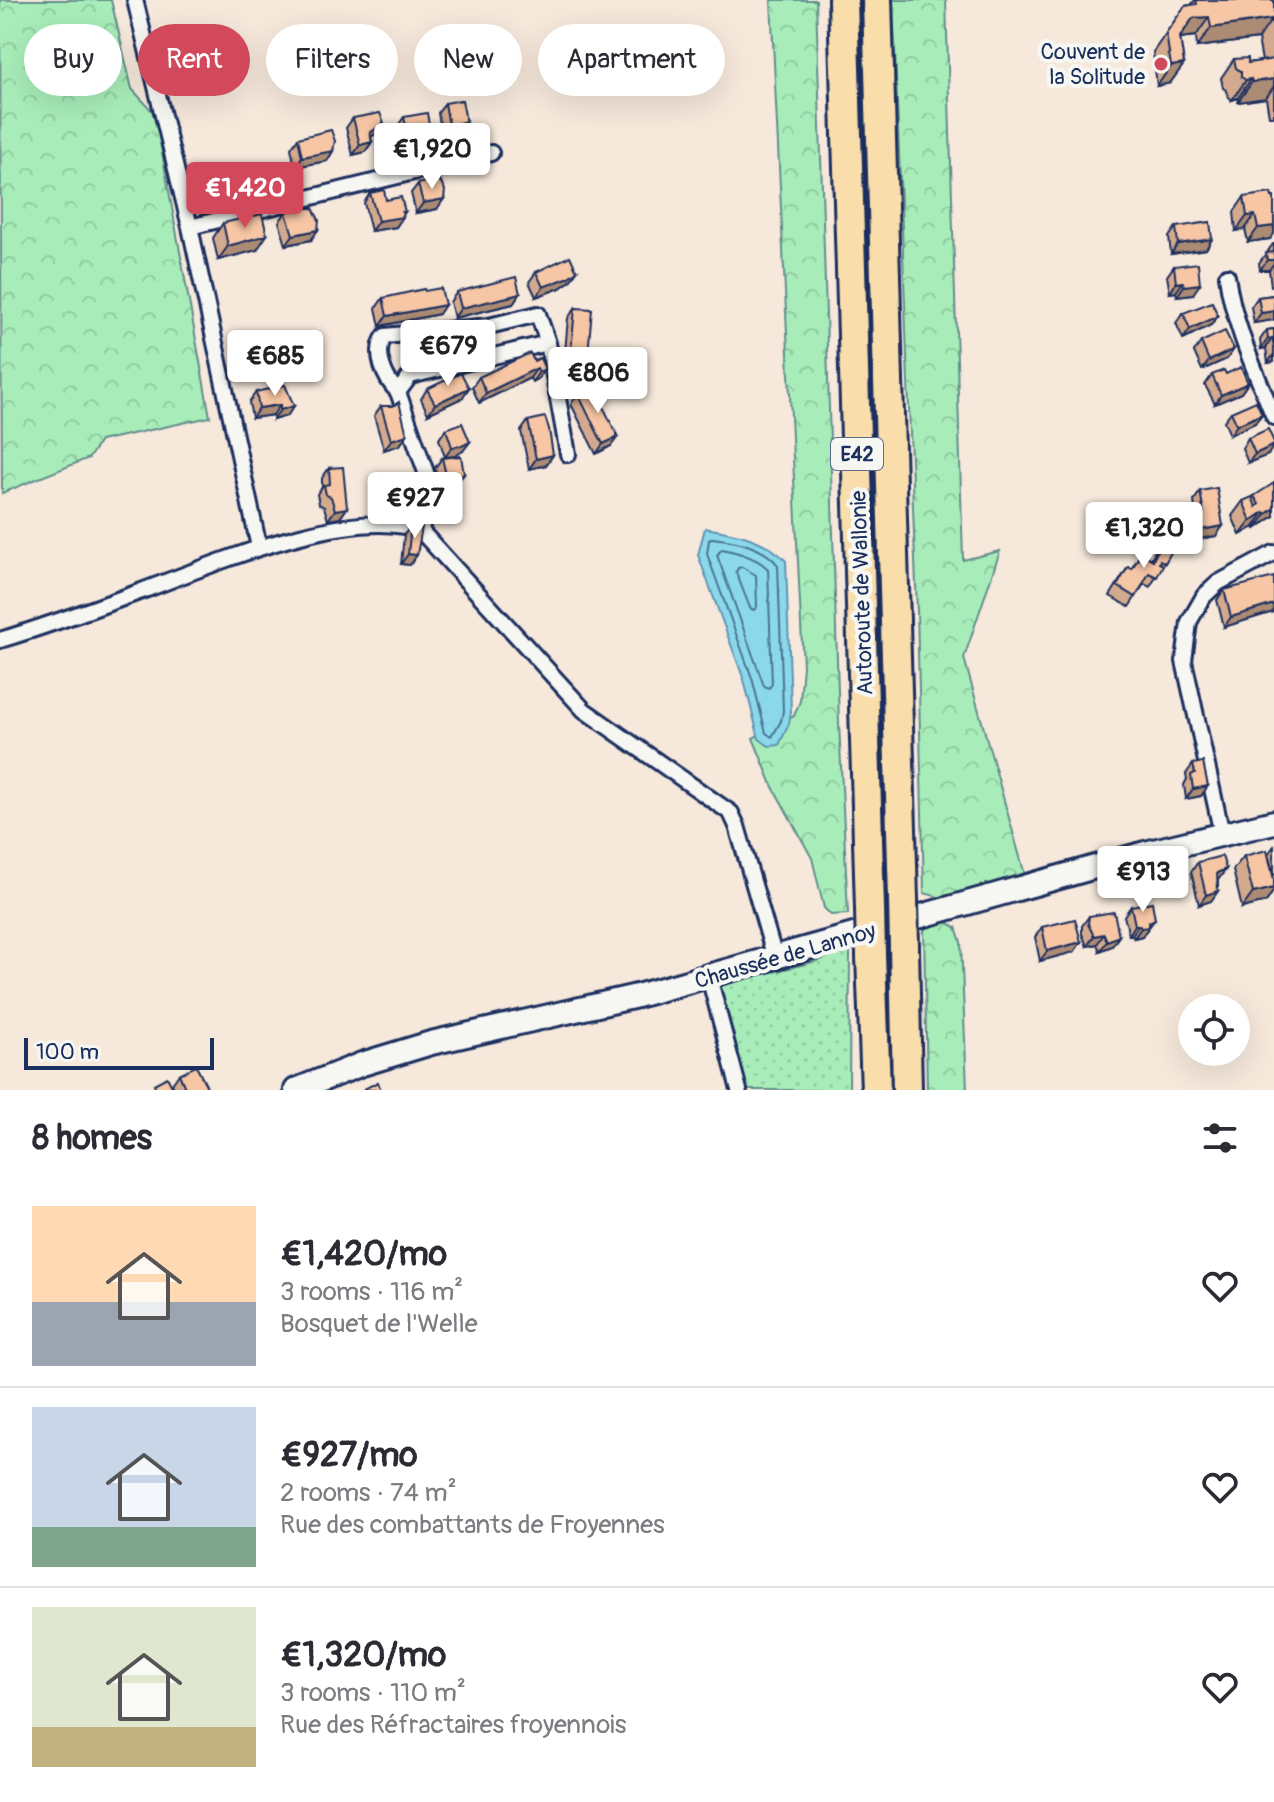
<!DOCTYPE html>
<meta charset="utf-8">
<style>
:root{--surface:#fff;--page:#f2f2f3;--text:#2b2b33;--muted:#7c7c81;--line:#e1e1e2;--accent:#d1495b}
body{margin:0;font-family:Pangolin,sans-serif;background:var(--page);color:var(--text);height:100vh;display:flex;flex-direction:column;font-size:30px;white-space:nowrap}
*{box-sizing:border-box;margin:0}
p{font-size:26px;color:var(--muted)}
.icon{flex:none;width:44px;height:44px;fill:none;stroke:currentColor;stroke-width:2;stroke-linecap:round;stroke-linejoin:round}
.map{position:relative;height:1090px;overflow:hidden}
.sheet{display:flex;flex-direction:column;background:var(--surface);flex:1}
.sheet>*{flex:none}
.banner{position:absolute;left:24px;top:24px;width:800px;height:72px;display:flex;gap:16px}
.buttons{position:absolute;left:1178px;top:994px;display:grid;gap:16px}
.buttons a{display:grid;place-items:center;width:72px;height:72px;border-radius:50%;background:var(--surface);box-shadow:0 8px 32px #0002;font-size:40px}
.scale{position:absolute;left:24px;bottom:20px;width:190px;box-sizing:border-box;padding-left:8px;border:4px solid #1b2f5e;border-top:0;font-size:22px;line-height:28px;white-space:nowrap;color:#1b2f5e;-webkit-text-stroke:6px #f6f6f2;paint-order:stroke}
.price{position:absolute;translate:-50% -68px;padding:0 18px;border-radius:8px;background:#fff;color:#222;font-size:26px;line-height:52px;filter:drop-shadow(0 2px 4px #0008)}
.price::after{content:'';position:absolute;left:50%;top:48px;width:24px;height:18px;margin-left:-12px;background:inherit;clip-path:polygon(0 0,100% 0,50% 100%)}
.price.active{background:var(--accent);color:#fff}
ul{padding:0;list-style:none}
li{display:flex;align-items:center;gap:24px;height:200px;padding:0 32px}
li+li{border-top:2px solid var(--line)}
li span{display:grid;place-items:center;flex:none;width:224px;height:160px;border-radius:0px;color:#555}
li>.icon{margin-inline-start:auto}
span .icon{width:96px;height:96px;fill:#fffc;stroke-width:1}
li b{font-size:34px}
h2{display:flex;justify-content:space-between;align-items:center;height:96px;padding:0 32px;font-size:34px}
.chip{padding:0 28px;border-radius:36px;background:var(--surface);box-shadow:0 8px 32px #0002;font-size:28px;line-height:72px}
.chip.active{background:var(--accent);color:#fff}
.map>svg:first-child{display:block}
.grass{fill:url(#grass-dots);stroke:#628e8c;stroke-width:2}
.forest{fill:url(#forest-crowns);stroke:#628e8c;stroke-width:2}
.water{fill:#8bd8eb;stroke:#5e94b3;stroke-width:2}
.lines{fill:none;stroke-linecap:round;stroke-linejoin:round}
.shore{stroke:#487396;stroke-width:2}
.minor-casing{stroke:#1b2f5e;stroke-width:20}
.secondary-casing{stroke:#1b2f5e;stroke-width:28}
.motorway-casing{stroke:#1b2f5e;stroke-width:34}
.minor{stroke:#f6f6f2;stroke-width:14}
.secondary{stroke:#f6f6f2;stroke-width:22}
.motorway{stroke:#f9ddab;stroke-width:28}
.motorway-bridge-casing{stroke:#1b2f5e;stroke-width:34;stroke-linecap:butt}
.motorway-bridge{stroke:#f9ddab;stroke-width:28}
.wall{fill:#d4aa8e;stroke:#1b2f5e;stroke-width:2}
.shaded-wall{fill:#ac8b74;stroke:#1b2f5e;stroke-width:2}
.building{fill:#f6c6a5;stroke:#1b2f5e;stroke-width:2}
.poi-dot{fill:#d1495b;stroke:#f6f6f2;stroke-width:3}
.labels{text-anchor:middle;stroke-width:8;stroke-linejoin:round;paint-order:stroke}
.shield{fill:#f6f6f2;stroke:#5d6b8a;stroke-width:2}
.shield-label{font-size:20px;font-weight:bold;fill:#1b2f5e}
.poi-label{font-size:22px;fill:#1b2f5e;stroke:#f6f6f2;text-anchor:end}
.street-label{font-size:22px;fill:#1b2f5e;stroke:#f6f6f2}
</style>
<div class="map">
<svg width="1274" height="1090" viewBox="0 0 1274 1090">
<defs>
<pattern id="grass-dots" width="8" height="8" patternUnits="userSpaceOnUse" patternTransform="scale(2)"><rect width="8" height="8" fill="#a8edb9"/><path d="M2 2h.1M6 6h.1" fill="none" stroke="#90cca1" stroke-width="1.8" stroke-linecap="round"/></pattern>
<pattern id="forest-crowns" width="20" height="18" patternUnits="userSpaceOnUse" patternTransform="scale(2)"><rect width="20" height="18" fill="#a8edb9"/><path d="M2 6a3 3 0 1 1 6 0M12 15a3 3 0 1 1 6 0" fill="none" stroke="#90cca1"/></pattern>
</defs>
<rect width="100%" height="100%" fill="#f6e8db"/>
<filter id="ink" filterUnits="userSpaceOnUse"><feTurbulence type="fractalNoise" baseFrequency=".0125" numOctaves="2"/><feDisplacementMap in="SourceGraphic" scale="16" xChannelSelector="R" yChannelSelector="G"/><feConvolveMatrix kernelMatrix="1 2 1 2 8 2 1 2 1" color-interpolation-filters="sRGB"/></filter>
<g filter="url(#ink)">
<path class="grass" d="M850,949l-1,141h-104l-26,-85 2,-20 96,-24z"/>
<path class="forest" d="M0,0h111l21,89 23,25 55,303 -110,24 -11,17 -87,35z
M771,0h45l23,723 9,191 -17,1 -7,-7 -12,-50 -39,-71 -20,-49 41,-22 6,-15 3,-35z
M893,0h53l17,560 37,-9 -36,107 61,217 -79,24 -22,-6 -7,-283z
M943,920l13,7 5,15 6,148h-40l-3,-164z"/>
<path class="water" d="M705,528c30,5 60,10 81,33l5,150 -2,13 -10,21 -10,1 -10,-7 -15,-59 -46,-125z"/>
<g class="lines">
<path class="shore" d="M713,538c23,3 50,8 65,27l5,146 -2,10 -9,16 -6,-4 -14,-55 -45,-124 2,-14z
M722,549c15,3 35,8 46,20l4,115 -3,4 -5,-2 -47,-131z
M742,567l14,8 1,32 -3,3 -4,-2 -14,-36 2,-4z"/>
<defs>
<path id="minor" d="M135,0l55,227 69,320
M190,227l301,-74
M1227,276c7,50 28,94 47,141
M398,392c-13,-13 -25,-39 -13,-56l104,-10 49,-12 10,29
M421,531l8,-50 -31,-89 12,-16 138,-33 20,111
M0,640c47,-14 93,-31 139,-48 68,-25 214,-89 282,-61l163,179 147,103 6,13 38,132
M1222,834l-38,-173 5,-39 15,-26 14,-13 56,-30
M709,977l30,113"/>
<path id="secondary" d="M296,1090l66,-26 69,-21 206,-47 508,-143 129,-31"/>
<path id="motorway" d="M843,0l27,908
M877,0l26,899
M904,947l3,143
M871,956l5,134"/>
</defs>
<use href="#minor" class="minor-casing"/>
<use href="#secondary" class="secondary-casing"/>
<use href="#motorway" class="motorway-casing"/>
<use href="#minor" class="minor"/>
<use href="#secondary" class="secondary"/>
<use href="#motorway" class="motorway"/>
<defs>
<path id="motorway-bridge" d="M903,899l1,48
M870,908l1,48"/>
</defs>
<use href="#motorway-bridge" class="motorway-bridge-casing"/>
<use href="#motorway-bridge" class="motorway-bridge"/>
</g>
<path class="wall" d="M1195,0h79v116h-5l-3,-18 -28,4v-4l-6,2 -4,-4 -1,-5 -4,-3 -2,-10 13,-19 14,4 14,-2 -4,-22 -61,8 -1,-11 -16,2 4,26 -14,19 -13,3 -4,-34 32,-46 6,-1z
M445,103l21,18 -6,10 -18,5 -4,-23z
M404,117l26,14 -7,10 -22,4 -4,-18z
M353,118l24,15 -6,4 1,5 -7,10 -12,3 -7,-27z
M298,138l35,13 -6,10 -32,6 -4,-19z
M418,184l19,25 -21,4 -5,-20z
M370,193l16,7 19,12 -9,15 -25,4 -7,-28z
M1244,197l26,42 -22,3 -3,-13 -9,2 -2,-19z
M286,212l25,28 -25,5 -7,-23z
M223,223l34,27 -39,10 -5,-22z
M1176,227l36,12 -6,10 -35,5 -2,-17z
M1273,244h1v41l-3,1 -2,-16h-9l-1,-7z
M1174,266l19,28 -16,2 -1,-4 -6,1 -3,-17z
M536,272l34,9 -10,7 -24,9 -7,-15z
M457,292l63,2 -7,10 -59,14 -4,-16z
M1274,295v25l-20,3 -3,-16 7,-10z
M383,298l56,16 -59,12 -4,-18z
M575,308l5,68 -17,-2 5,-56z
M1183,313l35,3 -7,9 -28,14 -7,-16z
M1274,329v33l-6,1 -2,-15 -5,1 -1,-9 7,-10z
M1201,342l33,7 -7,10 -25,11 -8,-18z
M540,358l-2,21 -6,3 -2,-4 -51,25 -7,-16 7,-10z
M1226,374l22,9 -7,10 -26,11 -10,-19 7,-10z
M427,389l35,9 -34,16 -7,-15z
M256,392l38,14 -7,10 -14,4v-5l-21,3 -3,-16z
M578,394l33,52 -15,8 -25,-50z
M381,406h12l14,29 -7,10 -16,5 -10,-34z
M1231,412l31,2 -7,9 -25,12 -6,-14z
M528,421l25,34 -7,10 -17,4 -8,-38z
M446,429l17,22 -18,6 -6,-18z
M1248,438l20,17 -20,8 -6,-15z
M442,458l22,16 -7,9 -18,2 -4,-17z
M329,468l18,40 -7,10 -12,2 -4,-13 -5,-3 -2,-10 5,-7v-9z
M1200,491l16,45 -23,4 -3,-16 6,-8 -2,-15z
M1254,496l20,20 -19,13 -1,-2 -14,8 -8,-19 11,-15 9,-3z
M411,525l-1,40 -9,-1 3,-29z
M1162,541l12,6 -24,40 -6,-3 -15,23 -19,-11 18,-29 3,2 10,-16 10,6 4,-8z
M1224,590l49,22 -49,15 -7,-27z
M1193,764l8,32 -15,3 -2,-14 3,-6 -1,-5z
M1274,846v30l-5,-19 5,23v10l-8,12 -24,6 -9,-38 11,-14 24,-2z
M1198,862l28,7 -8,10v12l-7,10 -12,4 -8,-33z
M1131,906l24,13 -13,17 -8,2 -2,-3h-3l-5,-19z
M1089,916l30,20 -7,10 -12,5 -3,-7 -10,2 -5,-12v-8z
M1042,927l39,15 -7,10 -34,9 -5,-24z
M179,1074l28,16h-32l-3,-6z"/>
<path class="shaded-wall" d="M1209,17l-13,19 -16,2 -13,18 26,-38z
M1272,19l-14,20 -61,8 14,-19z
M1184,64l-14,19 -13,3 14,-20z
M1251,79l-13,19 -6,2 14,-20z
M1274,79v7l-8,12 -28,4 14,-20z
M466,121l-6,10 -18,5 7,-10z
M384,123l-7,10 -14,9 7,-9z
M430,131l-7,10 -22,4 7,-10z
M372,142l-7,10 -12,3 7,-10z
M333,151l-6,10 -32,6 7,-10z
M444,199l-7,10 -21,4 7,-10z
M405,212l-4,5h2l-7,10 -25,4 7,-10z
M1255,215l-10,14 -9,2 11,-15z
M1274,226v8l-4,5 -22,3 10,-14z
M318,230l-7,10 -25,5 7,-10z
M267,235l-10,15 -39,10 10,-14z
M1212,239l-6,10 -35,5 7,-10z
M1267,260h7v3l-5,7h-9z
M577,271l-7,10 -10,7 -24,9 7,-10z
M1183,282l-7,10 -6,1 6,-10z
M1200,284l-7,10 -16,2 7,-10z
M520,294l-7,10 -59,14 7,-10z
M445,305l-6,9 -59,12 7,-10z
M1274,311v9l-20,3 7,-10z
M1218,316l-7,9 -28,14 7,-10z
M1272,338l-6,10 -5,1 7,-10z
M1234,349l-7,10 -25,11 7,-9z
M1274,354v8l-6,1z
M570,364l17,2 -7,10 -17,-2z
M537,368l-7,10 -51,25 7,-10z
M545,369l-7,10 -6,3 7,-10z
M1248,383l-7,10 -26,11 6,-9z
M469,388l-7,10 -34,16 7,-10z
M280,405l-7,10 -21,3 7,-10z
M294,406l-7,10 -14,4 7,-10z
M1262,414l-7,9 -25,12 7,-10z
M407,435l-7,10 -16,5 7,-10z
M618,437l-7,9 -15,8 7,-10z
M470,442l-7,9 -8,5 -10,1 7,-10z
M1274,445l-6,10 -20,8 7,-9z
M553,455l-7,10 -17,4 7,-10z
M464,474l-7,9 -18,2 7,-10z
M347,508l-7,10 -12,2 7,-10z
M1274,508v8l-19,13 11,-15z
M1264,512l-10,15 -14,8 11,-14z
M1223,526l-7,10 -23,4 7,-10z
M408,554l9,1 -7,10 -9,-1z
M1274,604l-1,8 -49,15 7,-10z
M1208,786l-7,10 -15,3 7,-10z
M1226,869l-7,10 -9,4 7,-10z
M1274,888v2l-8,12 -24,6 11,-15z
M1218,891l-7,10 -12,4 7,-10z
M1155,919l-13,17 -8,2 7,-10 8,-6z
M1135,925h4l-7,10h-3z
M1104,934l-7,10 -10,2 7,-10z
M1119,936l-7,10 -12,5 7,-10z
M1081,942l-7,10 -34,9 7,-10z"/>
<path class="building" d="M1196,0h78v33l-2,-14 -61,9 -2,-11 -16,1 -13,19 4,27 -13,2 -5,-33 19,-27 12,-2z
M1248,58v5l26,-4v20l-22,3 -1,-3 -5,1 -5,-3v-5l-5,-4 -2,-9z
M462,100l4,21 -17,5 -4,-23z
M380,113l4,10 -14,10 2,9 -12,3 -7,-27z
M427,113l3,18 -22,4 -4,-18z
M331,130l4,11 -2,10 -31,6 -4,-19z
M439,179l6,11 -1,9 -21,4 -5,-19z
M384,190l2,10 15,-3 4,15h-3l1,5 -25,4 -8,-28z
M1271,193l1,4h2v29l-16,2 -3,-13 -8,1 -3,-19z
M299,208h14l6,12 -1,10 -25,5 -7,-23z
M262,214l5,21 -39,11 -5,-23z
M1210,222l2,17 -34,5 -2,-17z
M1274,252v8h-7l-1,-7z
M570,256l7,15 -10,7 -24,9 -7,-15z
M1198,263l2,21 -16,2 -1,-4 -7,1 -2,-17z
M516,277l4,17 -59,14 -4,-16z
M441,288l4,17 -58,11 -4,-18 41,-9 1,2z
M1274,295v16l-13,2 -3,-16z
M1212,302l6,14 -28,13 -7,-16z
M575,308l17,1 -5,57 -17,-2z
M1274,329v18l-2,-9 -4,1 -1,-9z
M1225,331l9,18 -25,12 -8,-19z
M530,353l4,8 6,-3 5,11 -6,3 -2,-4 -51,25 -7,-16z
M1241,367l7,16 -27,12 -9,-20 12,-5 2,4z
M461,373l8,15 -34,16 -8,-15z
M285,385l9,21 -14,4v-5l-21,3 -3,-16z
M593,386l25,51 -15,7 -25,-50z
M1256,401l6,13 -25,11 -6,-13z
M399,402l8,33 -16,5 -10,-34h12z
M545,417l4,12 4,26 -17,4 -8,-38z
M462,423l8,19 -8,4 -10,1 -6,-18z
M1268,429l6,13v3l-19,9 -7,-16z
M461,456l3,18 -18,1 -4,-17z
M343,467l4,41 -12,2 -4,-13 -5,-2 -2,-10 6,-1 -1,-16z
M1274,483v25l-8,6 -2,-2 -13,9 -8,-20 9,-4 4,10 3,-3 -5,-8z
M1217,488l6,38 -23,4 -3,-16 7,-1 -4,-22z
M411,525l11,2 -5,28 -9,-1z
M1162,541l12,6 -9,16 -5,-3 -1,3 4,2 -6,12 -8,-4 -13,24 -19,-11 11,-19 4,2 9,-16 12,7z
M1274,577v27l-43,13 -7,-27z
M1203,762l5,24 -15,3 -2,-14 4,-2 -2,-9z
M1267,850l7,30v8l-21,5 -9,-37z
M1222,856l4,13 -9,4 1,18 -12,4 -8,-33z
M1152,902l3,17 -6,3v5l-8,1 -2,-3h-4l-4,-19z
M1114,912l5,24 -12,5 -3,-7 -10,2 -6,-12 1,-8z
M1075,919l6,23 -34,9 -5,-24z
M196,1066l12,23 -2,1h-20l-7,-16z
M167,1077l7,13h-17l-3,-6z
M378,1082l3,8h-17v-1z"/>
</g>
<circle class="poi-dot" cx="1161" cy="64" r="8"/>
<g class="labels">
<rect class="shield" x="831" y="438" width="52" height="32" rx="6"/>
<g class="shield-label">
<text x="857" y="461">E42</text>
</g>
<g class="poi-label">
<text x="1145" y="59">Couvent de<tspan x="1145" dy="25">la Solitude</tspan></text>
</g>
<g class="street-label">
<text transform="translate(861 593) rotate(-92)" y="8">Autoroute de Wallonie</text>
<text transform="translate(785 955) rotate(-16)" y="8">Chaussée de Lannoy</text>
</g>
</g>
</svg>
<div class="buttons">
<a><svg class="icon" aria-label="locate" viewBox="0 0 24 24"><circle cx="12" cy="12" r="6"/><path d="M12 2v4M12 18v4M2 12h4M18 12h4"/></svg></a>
</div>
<div class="scale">100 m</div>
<b class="price" style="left:432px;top:191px">€1,920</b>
<b class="price active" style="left:245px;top:230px">€1,420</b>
<b class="price" style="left:448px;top:388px">€679</b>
<b class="price" style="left:275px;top:398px">€685</b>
<b class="price" style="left:598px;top:415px">€806</b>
<b class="price" style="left:415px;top:540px">€927</b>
<b class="price" style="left:1144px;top:570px">€1,320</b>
<b class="price" style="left:1143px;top:914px">€913</b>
<div class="banner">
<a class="chip">Buy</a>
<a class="chip active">Rent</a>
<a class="chip">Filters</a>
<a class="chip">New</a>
<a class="chip">Apartment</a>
</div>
</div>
<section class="sheet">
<h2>8 homes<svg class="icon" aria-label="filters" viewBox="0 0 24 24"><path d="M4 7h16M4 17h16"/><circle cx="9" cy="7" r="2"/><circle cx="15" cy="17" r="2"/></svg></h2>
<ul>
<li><span style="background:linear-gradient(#ffd9b3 60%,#9aa5b1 0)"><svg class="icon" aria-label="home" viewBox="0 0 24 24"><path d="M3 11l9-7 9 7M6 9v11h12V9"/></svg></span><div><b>€1,420/mo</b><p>3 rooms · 116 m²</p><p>Bosquet de l'Welle</p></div><svg class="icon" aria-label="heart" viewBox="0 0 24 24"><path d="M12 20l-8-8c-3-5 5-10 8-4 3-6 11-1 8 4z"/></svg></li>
<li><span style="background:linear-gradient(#c9d6e8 75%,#7fa58c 0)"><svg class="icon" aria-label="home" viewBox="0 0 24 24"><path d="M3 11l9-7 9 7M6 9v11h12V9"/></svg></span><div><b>€927/mo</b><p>2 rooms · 74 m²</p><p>Rue des combattants de Froyennes</p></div><svg class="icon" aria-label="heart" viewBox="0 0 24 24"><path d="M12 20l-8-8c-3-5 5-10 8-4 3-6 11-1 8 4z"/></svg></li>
<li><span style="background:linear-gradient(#dfe7d0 75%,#c2b280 0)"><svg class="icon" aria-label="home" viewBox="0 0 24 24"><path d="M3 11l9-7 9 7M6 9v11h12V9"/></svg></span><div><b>€1,320/mo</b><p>3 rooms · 110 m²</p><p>Rue des Réfractaires froyennois</p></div><svg class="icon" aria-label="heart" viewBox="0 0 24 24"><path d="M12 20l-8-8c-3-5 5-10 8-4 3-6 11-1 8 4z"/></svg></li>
</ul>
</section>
